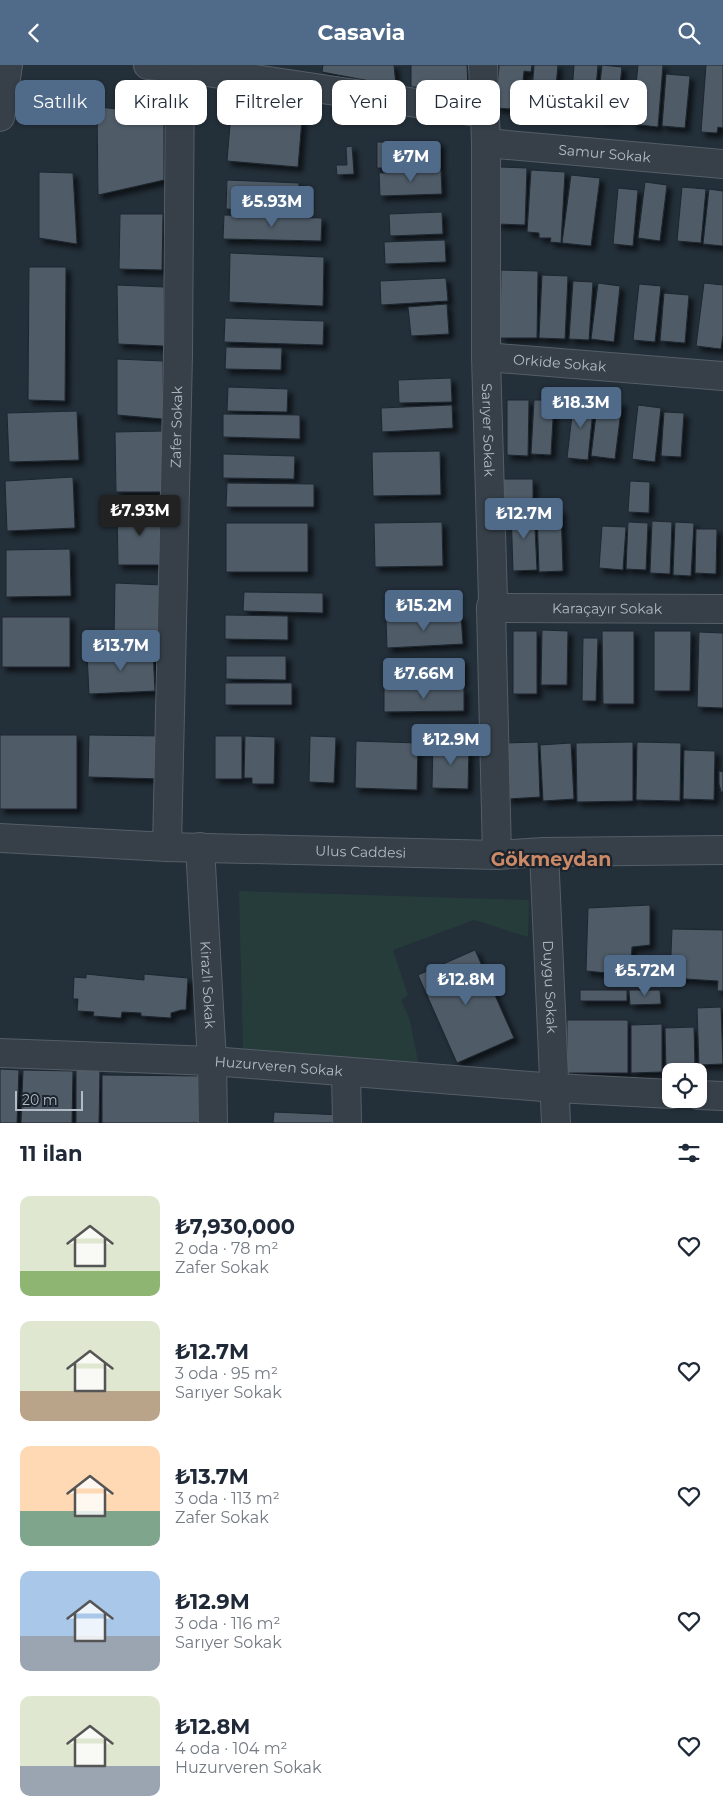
<!DOCTYPE html>
<html lang="tr">
<meta charset="utf-8">
<style>
:root{--surface:#fff;--page:#f2f2f3;--text:#1f2937;--muted:#747a83;--accent:#506b8a}
body{margin:0;font-family:Montserrat,sans-serif;background:var(--page);color:var(--text);height:100vh;display:flex;flex-direction:column;font-size:19px;white-space:nowrap}
*{box-sizing:border-box;margin:0}
p{font-size:16px;color:var(--muted)}
.icon{flex:none;width:28px;height:28px;fill:none;stroke:currentColor;stroke-width:2;stroke-linecap:round;stroke-linejoin:round}
.map{position:relative;height:1058px;overflow:hidden}
.panel{display:flex;flex-direction:column;background:var(--surface);flex:1}
.panel>*{flex:none}
.top-card{position:absolute;left:15px;top:15px;width:694px;height:45px;display:flex;gap:10px}
.fabs{position:absolute;left:662px;top:998px;display:grid;gap:10px}
.fabs a{display:grid;place-items:center;width:45px;height:45px;border-radius:10px;background:var(--surface);box-shadow:0 1px 4px #0004;font-size:25px}
.scale{position:absolute;left:15px;bottom:12px;width:68px;box-sizing:border-box;padding-left:5px;border:2px solid #b2bbc5;border-top:0;font-size:14px;line-height:18px;white-space:nowrap;color:#b2bbc5;-webkit-text-stroke:4px #1c252e;paint-order:stroke}
.price{position:absolute;translate:-50% -42px;padding:0 11px;border-radius:5px;background:var(--accent);color:#fff;font-size:16px;line-height:32px;filter:drop-shadow(0 1px 2px #0008)}
.price::after{content:'';position:absolute;left:50%;top:30px;width:15px;height:11px;margin-left:-8px;background:inherit;clip-path:polygon(0 0,100% 0,50% 100%)}
.price.selected{background:#222;color:#fff}
ul{padding:0;list-style:none}
li{display:flex;align-items:center;gap:15px;height:125px;padding:0 20px}
li span{display:grid;place-items:center;flex:none;width:140px;height:100px;border-radius:10px;color:#555}
li>.icon{margin-inline-start:auto}
span .icon{width:60px;height:60px;fill:#fffc;stroke-width:1}
li b{font-size:21px}
h2{display:flex;justify-content:space-between;align-items:center;height:60px;padding:0 20px;font-size:21px}
.pill{padding:0 18px;border-radius:10px;background:var(--surface);box-shadow:0 1px 4px #0004;font-size:18px;line-height:45px}
.pill.selected{background:var(--accent);color:#fff}
header{display:flex;justify-content:space-between;align-items:center;height:65px;padding:0 20px;background:var(--accent);color:#fff;font-size:22px;font-weight:700}
.map>svg:first-child{display:block}
.green{fill:#263c3b}
.building{fill:#4f5b67;stroke:#1e2730;filter:url(#shadow)}
.lines{fill:none;stroke-linecap:round;stroke-linejoin:round}
.minor-casing{stroke:#555e67;stroke-width:30}
.minor{stroke:#374049;stroke-width:28}
.labels{text-anchor:middle;stroke-width:4.5;stroke-linejoin:round;paint-order:stroke}
.street-label{font-size:14px;fill:#b2bbc5;stroke:#1c252e}
.district-label{font-size:19px;font-weight:bold;fill:#cc8966;stroke:#1c252e}
</style>
<header><svg class="icon" aria-label="back" viewBox="0 0 24 24"><path d="M15 5l-7 7 7 7"/></svg>Casavia<svg class="icon" aria-label="search" viewBox="0 0 24 24"><circle cx="10" cy="10" r="6"/><path d="M15 15l6 6"/></svg></header>
<div class="map">
<svg width="723" height="1058" viewBox="0 0 723 1058">
<defs>
<filter id="shadow"><feDropShadow dx="4.5" dy="4.5" stdDeviation="2.5" flood-color="#0009"/></filter>
</defs>
<rect width="100%" height="100%" fill="#232f39"/>
<path class="green" d="M239,826l290,9 -1,37 -54,-17 -81,30 15,45 -7,5 9,20 10,52 -177,-22z"/>
<path class="building" d="M323,0h71l2,21 -74,-14z
M411,0h56l1,23 -57,-1z
M499,0h33l-1,7 -7,-1 -1,10h5l-2,29 -30,-2z
M534,0h24l-4,42 -23,-2z
M574,0h24l-4,44 -23,-2z
M602,0l20,2 -6,53 -20,-2z
M638,0h25l-5,62 -26,-3z
M706,0h17v63l-5,-1 -1,6 -16,-1z
M666,9l24,2 -5,52 -23,-2z
M97,42l67,6v67l-66,15z
M231,48l71,6 -4,48 -71,-6z
M377,77h63v26h-63z
M352,81l2,28 -17,1 -1,-10h11l-1,-18z
M500,102l27,1 -2,57 -28,-1z
M441,105l1,24 -62,2 -1,-23z
M531,105l34,2 -4,71 -11,-1 1,-4h-12v-5l-12,-1z
M39,107l34,1 4,71 -38,-6z
M571,110l29,3 -9,68 -29,-3z
M227,115l72,3 -1,29 -72,-3z
M645,117l22,3 -7,56 -22,-3z
M682,122l24,2 -5,54 -24,-2z
M618,123l20,2 -5,56 -20,-2z
M709,124l14,2v55l-20,-2z
M442,147l1,22 -53,2 -1,-22z
M120,149h43l-1,56 -43,-1z
M224,150l98,3 -1,23 -98,-2z
M445,175l1,22 -61,2 -1,-22z
M230,188l94,4 -1,49 -94,-4z
M29,202h37l-1,134 -37,-1z
M501,205l37,1 -1,67h-37z
M542,210l26,1 -3,63 -26,-1z
M446,213l2,23 -67,4 -1,-24z
M573,216l20,1 -4,58 -20,-1z
M598,218l22,3 -6,56 -23,-3z
M704,218l19,2v50l-2,14 -25,-3z
M639,219l22,2 -6,56 -22,-2z
M117,220l47,2v59l-46,-2z
M664,228l25,2 -4,48 -25,-2z
M447,239l2,30 -38,2 -3,-29z
M225,253l99,3 -1,24 -99,-3z
M226,282l56,1 -1,22 -56,-1z
M117,294l46,2v58l-46,-4z
M451,313l1,24 -53,1 -1,-23z
M228,322l60,2 -1,23 -60,-1z
M574,333l20,2 -6,60 -21,-2z
M598,334l24,3 -7,57 -24,-3z
M507,335h22l-1,56 -21,-1z
M534,335h20l-3,55 -20,-1z
M452,340l1,23 -71,4 -1,-24z
M638,340l23,3 -6,54 -23,-3z
M77,346l2,49 -70,2 -2,-49z
M664,347l20,1 -3,44 -20,-1z
M223,349l77,1v24l-77,-2z
M164,366v61h-48l-1,-60z
M440,386l1,44 -68,1 -1,-44z
M223,389l72,2 -1,23 -71,-1z
M73,412l2,51 -68,3 -2,-50z
M501,414h32v22h-32z
M630,416l20,1 -1,31 -21,-1z
M227,418l87,1v23h-88z
M534,443l3,62 -24,1 -2,-61z
M117,444h46l-1,56h-44z
M561,444l2,62 -24,1 -2,-62z
M652,456l20,1 -2,52 -20,-1z
M442,457l1,44 -68,1 -1,-44z
M628,457l20,1 -2,47 -20,-1z
M675,457l19,1 -3,53 -18,-1z
M226,458h82v49h-82z
M602,461l24,1 -3,43 -24,-2z
M696,464h21l-1,45 -21,-1z
M70,484l1,47 -65,1v-47z
M115,518l48,2 -3,54 -46,-1z
M452,525v21l-60,3 -1,-21z
M244,527l79,1v20l-80,-2z
M225,550l63,1v24l-63,-1z
M461,550l2,29 -76,4 -1,-29z
M2,552h68v50h-68z
M542,565l26,1 -1,54h-26z
M513,566h24v63h-24z
M602,566h32v73h-31z
M654,566h37l-1,60h-36z
M699,567l24,1v75l-26,-1z
M583,573h15l-2,63h-14z
M153,586l2,40 -66,3 -2,-41z
M226,591h60v24l-60,-1z
M402,594h61v25l-61,1z
M225,618h67v22h-67z
M384,623h80v23l-80,1z
M0,670h77v74h-77z
M89,670l75,1 -1,43 -75,-2z
M215,671h27v43h-27z
M245,671l30,1 -1,47h-22v-6h-8z
M310,671l26,1 -2,46 -25,-1z
M356,676l62,2 -1,47 -62,-2z
M538,677l2,55 -33,2 -2,-56z
M633,677v59l-56,1 -1,-59z
M637,677l44,1 -1,58 -44,-1z
M433,678l36,1 -1,45 -36,-1z
M571,678l3,56 -31,2 -3,-56z
M684,685l31,1 -1,49 -31,-1z
M719,706l4,1v20h-2l-2,-8z
M650,840v40l-18,2 -2,28 -44,-4 2,-63z
M672,864l51,1v61h-6l1,-10 -48,-3z
M475,885l39,88 -57,25 -39,-88z
M86,909l58,6v-6l44,4 -2,32h-5l-10,3v5l-30,-2v-3l-19,-1 -1,6 -28,-2 1,-4 -17,-1 1,-12h-5l1,-22 12,1z
M580,925h47v11h-47z
M629,925h31l1,14 -31,1z
M721,942l2,57 -24,1 -2,-57z
M567,955h61v53h-61z
M662,959v48l-31,1v-48z
M694,962l1,42 -29,1 -1,-42z
M0,1004l19,1 -2,53h-17z
M23,1005l50,1 -1,52h-51z
M76,1005h24l-1,53h-23z
M102,1010l103,1v47h-103z
M274,1047l69,3v8h-70z"/>
<g class="lines">
<defs>
<g id="minor">
<path d="M148,0l32,3 304,45"/>
<path id="s1" d="M483,0l3,78v214l7,243 -2,8 6,247"/>
<path d="M0,52l8,-52"/>
<path id="s2" d="M486,78l237,21"/>
<path id="s3" d="M486,292l237,19"/>
<path id="s4" d="M491,543l232,1"/>
<path id="s5" d="M0,773l167,9 330,8 47,-3 179,-2"/>
<path id="s6" d="M167,782l11,-492 2,-287"/>
<path id="s7" d="M200,782l12,214 1,62"/>
<path id="s8" d="M544,787l12,271"/>
<path id="s9" d="M0,988l212,8 344,27 115,6"/>
<path d="M346,1007l1,51"/>
<path d="M699,1030l24,1"/>
</g>
</defs>
<use href="#minor" class="minor-casing"/>
<use href="#minor" class="minor"/>
</g>
<g class="labels">
<g class="street-label">
<text dy="5" stroke="none"><textPath href="#s2" startOffset="119">Samur Sokak</textPath></text>
<text dy="5" stroke="none"><textPath href="#s3" startOffset="74">Orkide Sokak</textPath></text>
<text dy="5" stroke="none"><textPath href="#s6" startOffset="420">Zafer Sokak</textPath></text>
<text dy="5" stroke="none"><textPath href="#s1" startOffset="365">Sarıyer Sokak</textPath></text>
<text dy="5" stroke="none"><textPath href="#s4" startOffset="116">Karaçayır Sokak</textPath></text>
<text dy="5" stroke="none"><textPath href="#s5" startOffset="361">Ulus Caddesi</textPath></text>
<text dy="5" stroke="none"><textPath href="#s7" startOffset="138">Kirazlı Sokak</textPath></text>
<text dy="5" stroke="none"><textPath href="#s8" startOffset="135">Duygu Sokak</textPath></text>
<text dy="5" stroke="none"><textPath href="#s9" startOffset="279">Huzurveren Sokak</textPath></text>
</g>
<g class="district-label">
<text x="551" y="801">Gökmeydan</text>
</g>
</g>
</svg>
<div class="fabs">
<a><svg class="icon" aria-label="locate" viewBox="0 0 24 24"><circle cx="12" cy="12" r="6"/><path d="M12 2v4M12 18v4M2 12h4M18 12h4"/></svg></a>
</div>
<div class="scale">20 m</div>
<b class="price" style="left:411px;top:118px">₺7M</b>
<b class="price" style="left:272px;top:163px">₺5.93M</b>
<b class="price" style="left:581px;top:364px">₺18.3M</b>
<b class="price selected" style="left:140px;top:472px">₺7.93M</b>
<b class="price" style="left:524px;top:475px">₺12.7M</b>
<b class="price" style="left:424px;top:567px">₺15.2M</b>
<b class="price" style="left:121px;top:607px">₺13.7M</b>
<b class="price" style="left:424px;top:635px">₺7.66M</b>
<b class="price" style="left:451px;top:701px">₺12.9M</b>
<b class="price" style="left:645px;top:932px">₺5.72M</b>
<b class="price" style="left:466px;top:941px">₺12.8M</b>
<div class="top-card">
<a class="pill selected">Satılık</a>
<a class="pill">Kiralık</a>
<a class="pill">Filtreler</a>
<a class="pill">Yeni</a>
<a class="pill">Daire</a>
<a class="pill">Müstakil ev</a>
</div>
</div>
<section class="panel">
<h2>11 ilan<svg class="icon" aria-label="filters" viewBox="0 0 24 24"><path d="M4 7h16M4 17h16"/><circle cx="9" cy="7" r="2"/><circle cx="15" cy="17" r="2"/></svg></h2>
<ul>
<li><span style="background:linear-gradient(#dfe7d0 75%,#8fb573 0)"><svg class="icon" aria-label="home" viewBox="0 0 24 24"><path d="M3 11l9-7 9 7M6 9v11h12V9"/></svg></span><div><b>₺7,930,000</b><p>2 oda · 78 m²</p><p>Zafer Sokak</p></div><svg class="icon" aria-label="heart" viewBox="0 0 24 24"><path d="M12 20l-8-8c-3-5 5-10 8-4 3-6 11-1 8 4z"/></svg></li>
<li><span style="background:linear-gradient(#dfe7d0 70%,#b9a48a 0)"><svg class="icon" aria-label="home" viewBox="0 0 24 24"><path d="M3 11l9-7 9 7M6 9v11h12V9"/></svg></span><div><b>₺12.7M</b><p>3 oda · 95 m²</p><p>Sarıyer Sokak</p></div><svg class="icon" aria-label="heart" viewBox="0 0 24 24"><path d="M12 20l-8-8c-3-5 5-10 8-4 3-6 11-1 8 4z"/></svg></li>
<li><span style="background:linear-gradient(#ffd9b3 65%,#7fa58c 0)"><svg class="icon" aria-label="home" viewBox="0 0 24 24"><path d="M3 11l9-7 9 7M6 9v11h12V9"/></svg></span><div><b>₺13.7M</b><p>3 oda · 113 m²</p><p>Zafer Sokak</p></div><svg class="icon" aria-label="heart" viewBox="0 0 24 24"><path d="M12 20l-8-8c-3-5 5-10 8-4 3-6 11-1 8 4z"/></svg></li>
<li><span style="background:linear-gradient(#a9c7e8 65%,#9aa5b1 0)"><svg class="icon" aria-label="home" viewBox="0 0 24 24"><path d="M3 11l9-7 9 7M6 9v11h12V9"/></svg></span><div><b>₺12.9M</b><p>3 oda · 116 m²</p><p>Sarıyer Sokak</p></div><svg class="icon" aria-label="heart" viewBox="0 0 24 24"><path d="M12 20l-8-8c-3-5 5-10 8-4 3-6 11-1 8 4z"/></svg></li>
<li><span style="background:linear-gradient(#dfe7d0 70%,#9aa5b1 0)"><svg class="icon" aria-label="home" viewBox="0 0 24 24"><path d="M3 11l9-7 9 7M6 9v11h12V9"/></svg></span><div><b>₺12.8M</b><p>4 oda · 104 m²</p><p>Huzurveren Sokak</p></div><svg class="icon" aria-label="heart" viewBox="0 0 24 24"><path d="M12 20l-8-8c-3-5 5-10 8-4 3-6 11-1 8 4z"/></svg></li>
</ul>
</section>
